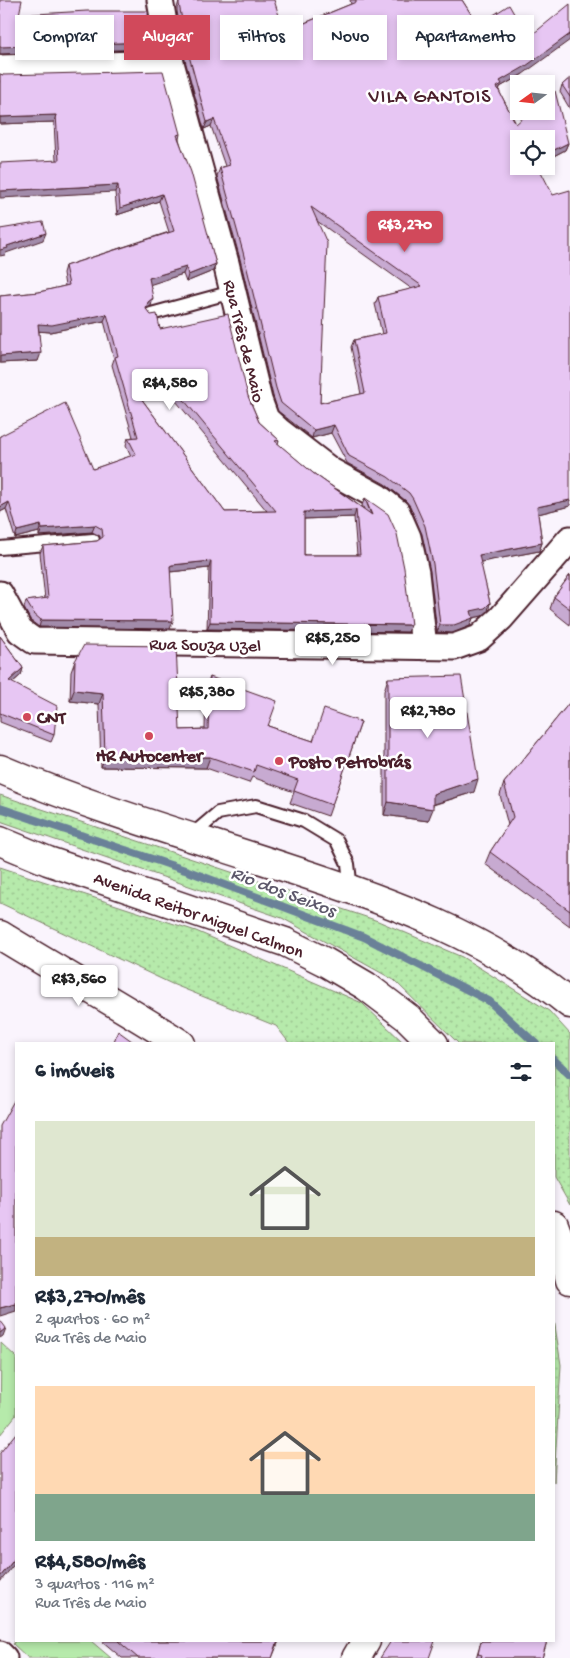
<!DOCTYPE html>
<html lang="pt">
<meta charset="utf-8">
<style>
:root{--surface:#fff;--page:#f6f6f7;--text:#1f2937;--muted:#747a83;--accent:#d1495b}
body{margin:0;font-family:"Gochi Hand",sans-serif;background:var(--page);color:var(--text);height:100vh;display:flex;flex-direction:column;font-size:19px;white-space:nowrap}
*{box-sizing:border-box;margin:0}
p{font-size:16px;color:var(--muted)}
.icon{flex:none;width:28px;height:28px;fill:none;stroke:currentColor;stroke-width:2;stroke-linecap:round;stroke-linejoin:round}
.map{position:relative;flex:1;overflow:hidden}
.side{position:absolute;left:15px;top:1042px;width:540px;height:600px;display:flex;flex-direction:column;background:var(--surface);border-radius:0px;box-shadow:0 2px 8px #0003}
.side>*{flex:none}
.guide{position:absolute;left:15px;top:15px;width:540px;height:45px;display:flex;gap:10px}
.needle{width:32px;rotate:255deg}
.controls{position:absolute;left:510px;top:75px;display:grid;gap:10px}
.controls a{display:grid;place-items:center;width:45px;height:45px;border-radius:0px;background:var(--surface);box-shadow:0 2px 8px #0003;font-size:25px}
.price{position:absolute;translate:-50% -42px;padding:0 11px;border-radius:5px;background:#fff;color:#222;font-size:16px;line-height:32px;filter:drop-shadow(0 1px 2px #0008)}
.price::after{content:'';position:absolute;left:50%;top:30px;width:15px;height:11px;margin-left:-8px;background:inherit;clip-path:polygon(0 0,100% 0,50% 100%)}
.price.active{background:var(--accent);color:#fff}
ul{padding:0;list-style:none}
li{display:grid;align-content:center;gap:10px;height:265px;padding:0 20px}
li span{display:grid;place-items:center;height:155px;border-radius:0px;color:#555}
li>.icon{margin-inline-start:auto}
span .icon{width:90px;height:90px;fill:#fffc;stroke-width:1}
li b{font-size:21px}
h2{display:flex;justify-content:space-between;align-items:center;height:60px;padding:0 20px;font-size:21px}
.pill{padding:0 18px;border-radius:0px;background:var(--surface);box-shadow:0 2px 8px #0003;font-size:18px;line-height:45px}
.pill.active{background:var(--accent);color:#fff}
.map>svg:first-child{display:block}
.grass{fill:url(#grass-dots);stroke:#80846b}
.park{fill:#b6eaab;stroke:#80846b}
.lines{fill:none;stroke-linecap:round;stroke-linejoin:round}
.stream{stroke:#6a8198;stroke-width:8}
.service-casing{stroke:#4a1f2b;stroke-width:16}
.minor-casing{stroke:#4a1f2b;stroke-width:29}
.secondary-casing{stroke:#4a1f2b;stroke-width:31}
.primary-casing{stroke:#4a1f2b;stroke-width:31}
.service{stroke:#fff;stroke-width:12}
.minor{stroke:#fff;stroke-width:25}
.secondary{stroke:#fff;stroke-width:28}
.primary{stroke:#fff;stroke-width:28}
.wall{fill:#c7aad1;stroke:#4a1f2b;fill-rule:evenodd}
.shaded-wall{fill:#a28baa;stroke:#4a1f2b}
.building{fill:#e7c6f3;stroke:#4a1f2b;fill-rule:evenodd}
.poi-dot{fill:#d1495b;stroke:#fff;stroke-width:2}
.labels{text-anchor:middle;stroke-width:5;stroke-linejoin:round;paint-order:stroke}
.street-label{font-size:18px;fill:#4a1f2b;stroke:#fff}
.poi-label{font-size:18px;font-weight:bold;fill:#4a1f2b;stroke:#fff;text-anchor:start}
.water-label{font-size:19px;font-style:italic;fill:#5d586b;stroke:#fff}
.quarter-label{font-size:20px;letter-spacing:1px;fill:#4a1f2b;stroke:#fff}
</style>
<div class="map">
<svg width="570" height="1658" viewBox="0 0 570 1658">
<defs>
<pattern id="grass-dots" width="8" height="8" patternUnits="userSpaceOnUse" patternTransform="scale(1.25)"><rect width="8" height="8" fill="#b6eaab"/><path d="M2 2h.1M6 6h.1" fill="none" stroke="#9ec893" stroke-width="1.8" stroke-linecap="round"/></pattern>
</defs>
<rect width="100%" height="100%" fill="#faf4fd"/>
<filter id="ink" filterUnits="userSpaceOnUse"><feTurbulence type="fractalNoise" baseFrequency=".02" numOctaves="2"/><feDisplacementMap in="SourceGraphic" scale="10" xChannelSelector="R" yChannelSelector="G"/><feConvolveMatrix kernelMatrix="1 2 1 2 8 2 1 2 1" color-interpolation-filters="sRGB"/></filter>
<g filter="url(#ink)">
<path class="grass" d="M0,795l378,126 84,36 87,54 21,23v171l-16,-28v-133h-95l-65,-64 -112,-62 -282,-97z
M0,867l196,64 166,72 43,41h-115l-14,-18 -104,-42 -172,-81z
M554,1319l7,46 -7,117z"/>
<path class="park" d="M1,1343l15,14v58l-16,20z
M16,1640v1h75l20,17h-83l-15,-14z"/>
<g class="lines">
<path class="stream" d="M0,808l188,63 176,66 125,64 47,43
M554,1060l16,15"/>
<defs>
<path id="service" d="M151,314l81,-22
M0,548l93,-8
M191,836l27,-23 38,-7 48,15 33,20 11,23 3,25"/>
<path id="minor" d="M160,0l11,63 55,200 33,137 7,19 13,12 52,40 47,26 19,15 11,25 8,36 8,74
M0,68l171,-5
M0,594l20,37 14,10 420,6 25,-9 22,-20 69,-79
M0,1654l4,4"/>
<path id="secondary" d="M0,935c60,37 122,71 181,109
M356,1658l10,-17"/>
<path id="primary" d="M0,769c94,40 193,68 290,100 100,32 198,68 280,135
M0,841l48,20 237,81 40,20 41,24 42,32 26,26
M554,1225l6,16 10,39"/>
</defs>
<use href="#service" class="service-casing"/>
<use href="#minor" class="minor-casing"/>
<use href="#secondary" class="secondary-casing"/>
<use href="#primary" class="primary-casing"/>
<use href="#service" class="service"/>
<use href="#minor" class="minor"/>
<use href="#secondary" class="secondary"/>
<use href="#primary" class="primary"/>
</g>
<path class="wall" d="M350,0h112l16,25 45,49 -23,13 -1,4 17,33 52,19 -3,7 -19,10v-21h-27l51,367 -32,8 4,29 -3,8 -59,11 10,41 -2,8 -6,5 -9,2 -3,8 -18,7 -15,-1 -7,-61 -8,-37 -12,-28 -4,-5 -21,-17 -38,-21 -16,-30 -19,5 -34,-27 -5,-15 -33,-137 -23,-83 3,-8 5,-2 -14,-40 -7,3 -19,-69 -8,-49v-3l2,-7 103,24 8,4 61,-25zM317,221l95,68 -34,8 -3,7 7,30 -28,6 -3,7 10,47 -41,9z
M0,74l180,60 -1,5 37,125 -3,7 -27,11 -3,-8 -33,10 1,22 -5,2v1l14,20 88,67 11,26 20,18 -1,4 35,29 51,36 -2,-4 3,-7 46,127 -3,7 -201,-3 2,-61 -39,4v57l-131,-2 -8,-6 -7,-13 2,-7 19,-2 -5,-46 3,-7 54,-5 3,-2v-3l-8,-4 -53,4v-4l-24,6 -9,-29 -6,3v-76l93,33 38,-13 -5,-11 2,-7 5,-1 -21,-72 2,-6 -10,-38 -54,11 -11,-1 -1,30 -38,2v-67l39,-4 26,-6 -2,-13 2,-7 104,-34 -10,-31 -42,14 -2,-23 -59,-32 -2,-38 -54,2zM157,378l110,133 -42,1 -87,-118zM354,517l3,38h-53v-36z
M570,78v31l-10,-17 2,-7z
M570,575v50l-20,-16 4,-12z
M0,636l23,32 -2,7 -9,8 42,52 -3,7 -51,-20z
M75,661l105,69 25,-1 1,-41 4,-11 58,49 45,15 48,-19 -33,94 -38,-13 4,-11 -42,-15 -3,6 -43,-15 -105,-1 -2,-63 -29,-3 1,-29z
M388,678l86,114 -41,13 -5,16 -44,-6v-124z
M570,702v224l-85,-62 5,-12 18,-27 -8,-30 4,-12z
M102,1641h177l-7,17h-150z
M481,1641h66l-5,17h-66z"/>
<path class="shaded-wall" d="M570,34v6l-47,34 -23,13 -1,4 -5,3 6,-13z
M149,42l-2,7 -147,5v-7l2,-1z
M56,115l-2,7 -54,2v-7z
M214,119l-3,7 -7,3 3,-7z
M568,143l-3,7 -19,10v-6z
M118,185l-3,7 -115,6v-7z
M162,194l-3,7 -42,14 3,-7z
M46,233l-3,7 -37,13 -1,2 -5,1v-6l7,-4z
M216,264l-3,7 -27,11 2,-7z
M186,267l-3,7 -37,12 3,-8z
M153,298l-2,8 -6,3 3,-7z
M107,314l-3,7 -54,11 -15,-1 3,-7z
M41,353l-3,8 -38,2v-7z
M160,371l-3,7 -24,19 2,-7z
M334,425l-3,8 -19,5 2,-8z
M570,500v6l-36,9 3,-8z
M9,502l-3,7 -6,3v-5z
M356,510l-2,7 -52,2 2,-7z
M41,525l-2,7 -24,6 2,-7z
M95,525l-3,7 -53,4 3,-7z
M542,543l-3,8 -63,12 3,-8z
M211,561l-2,7 -40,4 1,-6 2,-1z
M490,603l-2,8 -6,5 -14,3 3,-8z
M473,618l-3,8 -18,7 -15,-1 3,-7z
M41,620l132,1 -3,8 -131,-2z
M210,622l201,3 -3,7 -201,-3z
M23,668l-2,7 -15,13 3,-7z
M74,690l29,3 -4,11 -29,-3z
M105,756l105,1 -4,11 -105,-1z
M478,779l-4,13 -46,14 5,-12z
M388,802l45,7 -5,12 -44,-6z
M16,1304v7l-16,5v-8z
M6,1328l-3,8 -3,2v-5z
M16,1557v5l-16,20v-5z"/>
<path class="building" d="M0,0h22l-3,15 68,-4h61l1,31 -149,5z
M182,0h92l8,25 6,-3 2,7 66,-27v-2h106l16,25 31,-20 19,33 42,-34v30l-44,32 -26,15 2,3 -5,3 19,37 15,-13h15v-13l9,-7 13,52 -22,11v-15h-27v27h19l15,29 17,-5v310l-33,7 5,36 -63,12 11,48 -5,5 -14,3 2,7 -19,7h-14l-7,-61 -8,-38 -12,-27 -4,-6 -21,-16 -39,-21 -15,-31 -20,5 -33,-27 -5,-15 -33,-136 -23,-84 10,-3 -16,-46 -7,3 -19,-70 -9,-48v-3zM311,207l111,79 -44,11 8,36 -32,7 11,53 -45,10 7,-160z
M163,71l17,63 -3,1 14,37 25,92 -28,11 -2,-8 -37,11 4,20 -5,4 -2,7 5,6 6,-1 3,15 68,-15 20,82 11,26 20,18 -4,1 38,32 59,42 -7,-17 23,16 9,20 7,34 7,57 -201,-3 1,-61 -39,4 -2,1 3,55 -132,-1 -7,-6 -8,-13 22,-3 -5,-52 54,-5 6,-4 -1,-8 -7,-4 -53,4 -1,-4 -24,6 -8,-29 -9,5v-71l65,-33 28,66 43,-15 -8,-16 10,-1 -23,-80 3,-1 -11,-42 -55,11 -14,-1 3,29 -41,3v-60l39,-4 30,-7 -4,-19 109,-35 -12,-37 -42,14 -2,-23 -118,6v-28l59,-3 -3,-45 -56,2v-43l3,1zM160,371l116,140 -51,1 -90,-122zM356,510l4,45h-56v-43z
M570,78v19l-8,-12z
M43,222l3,11 -39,13 1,2 -8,2v-21z
M570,575v34l-16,-12z
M0,636l23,32 -14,13 48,25 -3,29 -54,-22z
M84,645l92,1 4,84 28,-1 2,-52 67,24 -9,25 45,15 11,-32 37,13 -29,83 -38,-14 4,-11 -42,-15 -2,7 -44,-15 -105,-1 -2,-63 -29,-3 1,-29z
M461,676l17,103 -45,15v15l-45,-7v-124z
M570,702v209l-80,-59 23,-35 -9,-34z
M118,1031l18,13h-23z
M16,1097v207l-16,4v-182z
M0,1320l6,8 -6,5z
M16,1433v124l-16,20v-124z
M118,1641h160l-6,17h-134z
M391,1641h44l-6,17h-49z
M481,1641h66l-5,17h-61l1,-3 -4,-1z"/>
</g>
<g class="poi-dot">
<circle cx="27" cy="717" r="5"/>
<circle cx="149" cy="736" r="5"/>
<circle cx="279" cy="761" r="5"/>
</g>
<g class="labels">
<g class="street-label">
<text transform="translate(245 341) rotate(76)" y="6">Rua Três de Maio</text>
<text transform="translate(205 644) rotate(1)" y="6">Rua Souza Uzel</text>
<text transform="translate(199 914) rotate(20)" y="6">Avenida Reitor Miguel Calmon</text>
</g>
<g class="poi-label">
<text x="37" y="723">CNT</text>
<text x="149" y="761" text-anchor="middle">HR Autocenter</text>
<text x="289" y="767">Posto Petrobrás</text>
</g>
<g class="water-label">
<text transform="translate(284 890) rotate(21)" y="7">Rio dos Seixos</text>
</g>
<g class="quarter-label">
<text x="430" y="102">VILA GANTOIS</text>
</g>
</g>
</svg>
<div class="controls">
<a><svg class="needle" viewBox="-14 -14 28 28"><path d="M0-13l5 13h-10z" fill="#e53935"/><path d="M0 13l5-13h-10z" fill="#747a83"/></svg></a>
<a><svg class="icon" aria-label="locate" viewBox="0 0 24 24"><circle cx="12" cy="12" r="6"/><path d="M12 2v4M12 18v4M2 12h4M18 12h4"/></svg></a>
</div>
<b class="price active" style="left:405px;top:253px">R$3,270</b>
<b class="price" style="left:170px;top:411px">R$4,580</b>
<b class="price" style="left:333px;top:666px">R$5,250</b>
<b class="price" style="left:207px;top:720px">R$5,380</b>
<b class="price" style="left:428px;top:739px">R$2,780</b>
<b class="price" style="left:79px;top:1007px">R$3,560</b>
<div class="guide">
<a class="pill">Comprar</a>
<a class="pill active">Alugar</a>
<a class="pill">Filtros</a>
<a class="pill">Novo</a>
<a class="pill">Apartamento</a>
</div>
<section class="side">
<h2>6 imóveis<svg class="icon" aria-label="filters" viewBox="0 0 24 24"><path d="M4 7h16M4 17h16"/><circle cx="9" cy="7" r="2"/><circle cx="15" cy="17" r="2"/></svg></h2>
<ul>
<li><span style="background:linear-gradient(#dfe7d0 75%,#c2b280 0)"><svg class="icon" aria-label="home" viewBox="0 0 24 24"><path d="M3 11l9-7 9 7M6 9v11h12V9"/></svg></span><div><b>R$3,270/mês</b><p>2 quartos · 60 m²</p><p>Rua Três de Maio</p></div></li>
<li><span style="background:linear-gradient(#ffd9b3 70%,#7fa58c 0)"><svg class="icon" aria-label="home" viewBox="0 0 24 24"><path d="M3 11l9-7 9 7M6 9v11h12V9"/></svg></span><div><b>R$4,580/mês</b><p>3 quartos · 116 m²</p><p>Rua Três de Maio</p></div></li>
</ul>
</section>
</div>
